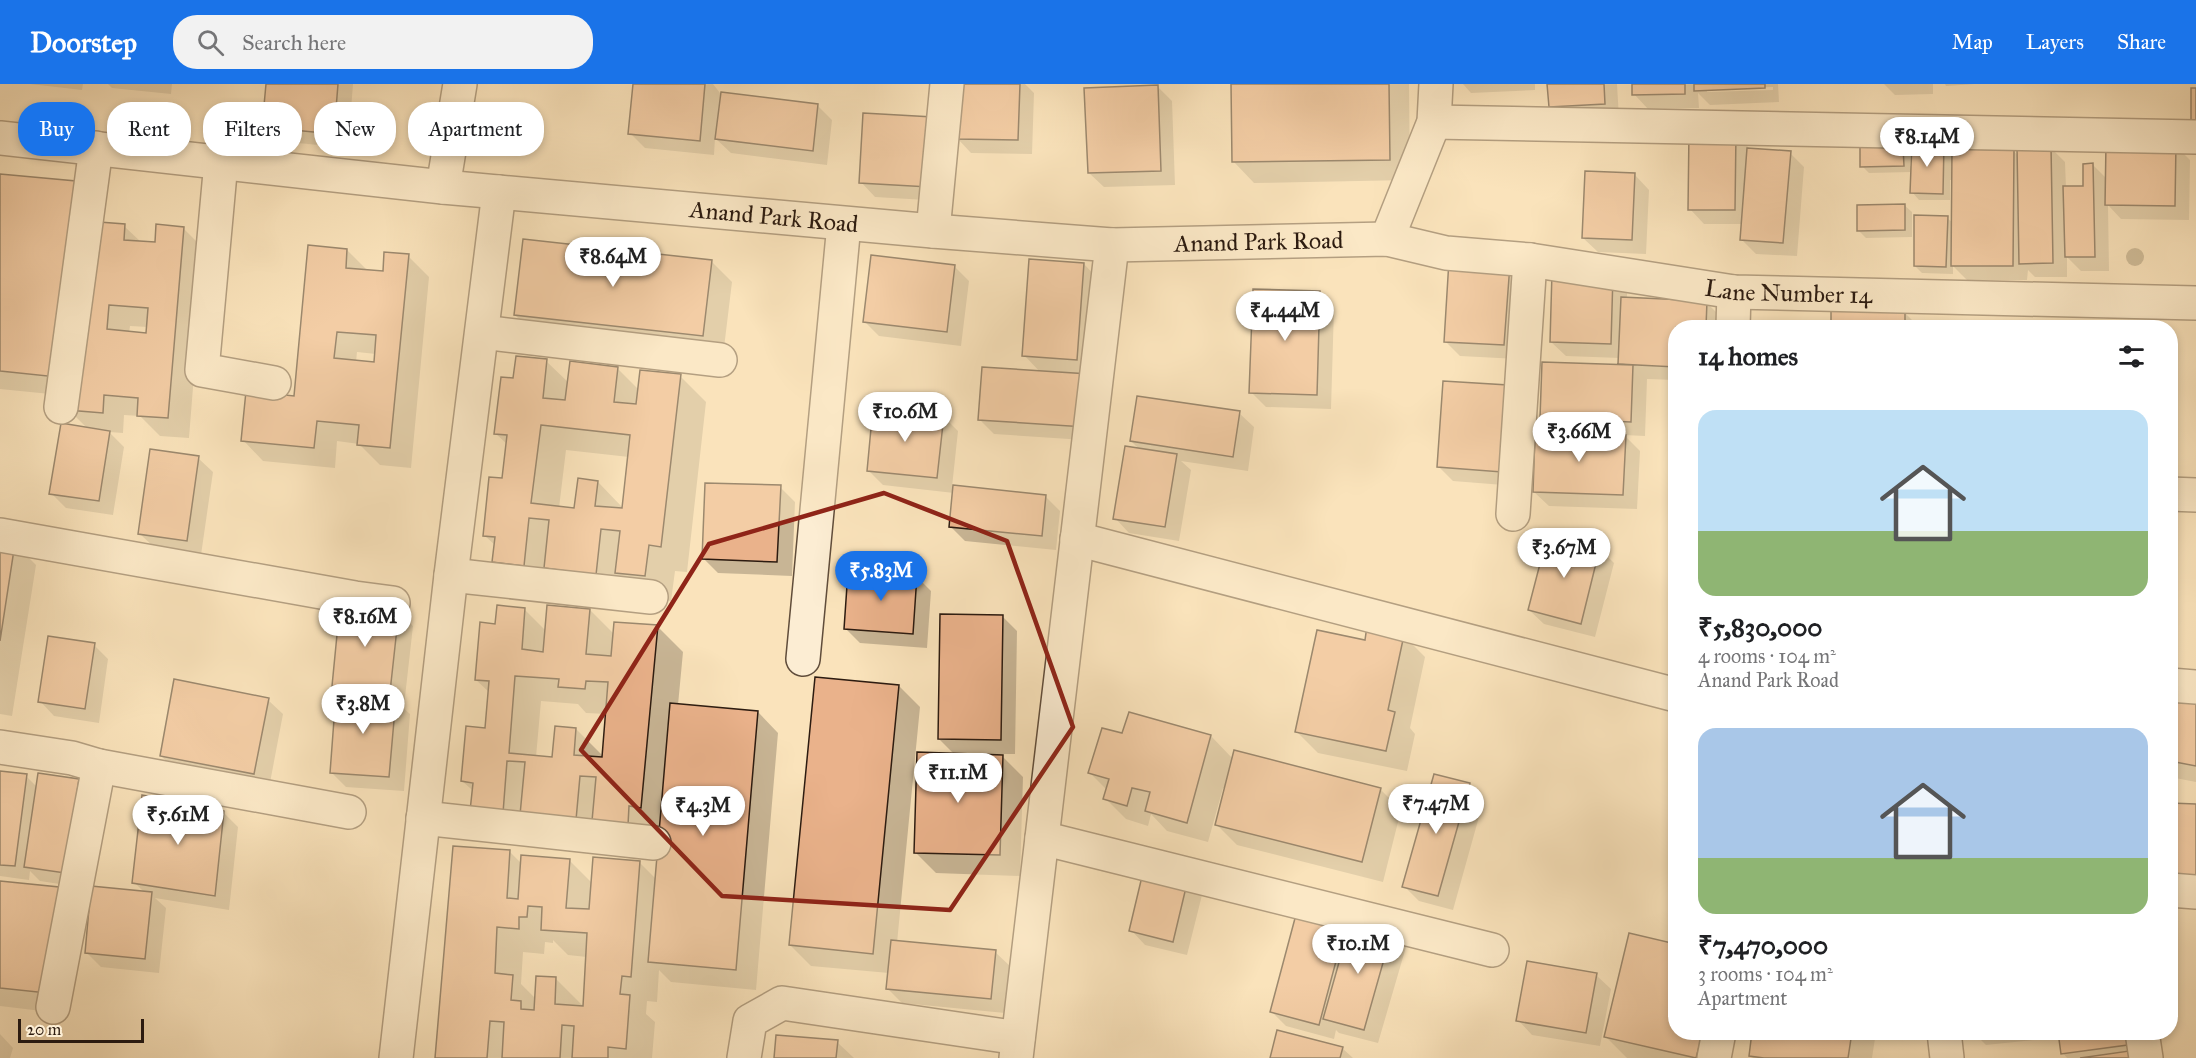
<!DOCTYPE html>
<meta charset="utf-8">
<style>
:root{--surface:#fff;--page:#f2f2f2;--text:#202124;--muted:#757577;--accent:#1a73e8}
body{margin:0;font-family:"IM FELL Great Primer",serif;background:var(--page);color:var(--text);height:100vh;display:flex;flex-direction:column;font-size:22px;white-space:nowrap}
*{box-sizing:border-box;margin:0}
p{font-size:20px;color:var(--muted)}
.icon{flex:none;width:33px;height:33px;fill:none;stroke:currentColor;stroke-width:2;stroke-linecap:round;stroke-linejoin:round}
.map{position:relative;flex:1;overflow:hidden}
.details{position:absolute;left:1668px;top:236px;width:510px;height:720px;display:flex;flex-direction:column;background:var(--surface);border-radius:24px;box-shadow:0 3px 9px #0003}
.details>*{flex:none}
.hud{position:absolute;left:18px;top:18px;width:570px;height:54px;display:flex;gap:12px}
.scale{position:absolute;left:18px;bottom:15px;width:126px;box-sizing:border-box;padding-left:6px;border:3px solid #2c1b10;border-top:0;font-size:16px;line-height:21px;white-space:nowrap;color:#2c1b10;-webkit-text-stroke:4px #fcedd3;paint-order:stroke}
.price{position:absolute;translate:-50% -51px;padding:0 14px;border-radius:21px;background:#fff;color:#222;font-size:20px;line-height:39px;filter:drop-shadow(0 2px 3px #0008)}
.price::after{content:'';position:absolute;left:50%;top:36px;width:18px;height:14px;margin-left:-9px;background:inherit;clip-path:polygon(0 0,100% 0,50% 100%)}
.price.selected{background:var(--accent);color:#fff}
ul{padding:0;list-style:none}
li{display:grid;align-content:center;gap:12px;height:318px;padding:0 30px}
li span{display:grid;place-items:center;height:186px;border-radius:18px;color:#555}
li>.icon{margin-inline-start:auto}
span .icon{width:108px;height:108px;fill:#fffc;stroke-width:1}
li b{font-size:26px}
h2{display:flex;justify-content:space-between;align-items:center;height:72px;padding:0 30px;font-size:26px}
.pill{padding:0 21px;border-radius:24px;background:var(--surface);box-shadow:0 3px 9px #0003;font-size:21px;line-height:54px}
.pill.selected{background:var(--accent);color:#fff}
header{display:flex;align-items:center;gap:36px;box-sizing:border-box;height:84px;padding:0 30px;background:var(--accent);color:#fff}
header strong{font-size:28px}
nav{display:flex;gap:33px;margin-inline-start:auto;font-size:21px}
.search{width:420px;height:54px;background:var(--page);display:flex;align-items:center;gap:15px;box-sizing:border-box;padding:0 21px;border-radius:24px;color:var(--muted);font-size:22px}
.map>svg:first-child{display:block}
.shadow{fill:#0003;fill-rule:evenodd}
.building{fill:#eab28b;stroke:#2c1b10;stroke-width:1.5;fill-rule:evenodd}
.lines{fill:none;stroke-linecap:round;stroke-linejoin:round}
.minor-casing{stroke:#604d3b;stroke-width:36}
.minor{stroke:#fcedd3;stroke-width:33}
.tree{fill:#a19072}
.marked{fill:none;stroke:#8f2418;stroke-width:4.5;stroke-linejoin:round}
.labels{text-anchor:middle;stroke-width:5;stroke-linejoin:round;paint-order:stroke}
.street-label{font-size:24px;fill:#2c1b10;stroke:#fcedd3}
</style>
<header>
<strong>Doorstep</strong>
<div class="search"><svg class="icon" aria-label="search" viewBox="0 0 24 24"><circle cx="10" cy="10" r="6"/><path d="M15 15l6 6"/></svg>Search here</div>
<nav><a>Map</a><a>Layers</a><a>Share</a></nav>
</header>
<div class="map">
<svg width="2196" height="974" viewBox="0 0 2196 974">
<rect width="100%" height="100%" fill="#fae3bb"/>
<filter id="stains"><feTurbulence type="fractalNoise" baseFrequency=".00333" numOctaves="4"/><feColorMatrix values="0 0 0 0 .2 0 0 0 0 .09 0 0 0 0 .02 0 0 0 .5 -.17"/></filter>
<radialGradient id="worn" r=".72"><stop offset=".6" stop-color="#630" stop-opacity="0"/><stop offset="1" stop-color="#630" stop-opacity=".3"/></radialGradient>
<path class="shadow" d="M30,0h53l-1,6z
M108,0h64l-1,10 -59,-6z
M267,0h86l-5,64 -70,-7 -14,-14z
M635,0h78l7,9 97,12 15,15 -5,45 -96,-12 -16,-15 -1,17 -69,-7 -15,-15z
M958,0h67l9,9 -2,61 -61,-1 -14,-15z
M1233,0h176l1,96 -156,3 -20,-21z
M1463,0h72v6l-64,3z
M1549,0h68l2,34 -54,3 -15,-14z
M1633,0h145l1,18 -69,3 -12,-12 1,15 -51,1 -14,-15zM1773,3v3l-66,2v-3z
M1884,0h49v10l-38,1z
M1945,0h30l-29,2z
M1157,2l15,15 3,84 -71,2 -15,-14z
M865,30l78,87 -68,-4 -14,-15z
M1735,49l15,16 40,4 14,14 -7,89 -41,-2 -15,-15 2,-15h-39l-14,-15z
M1944,60l9,10 61,-3 4,5 33,-8 14,14 1,26h18l9,-23 14,14 68,-34 15,15 -1,60 -68,-1 -13,-14 1,66h-28l-14,-14v20h-32l-7,-7 -1,10h-60l-14,-14v8l-31,-1 -7,-7 32,-48 6,5v-43h-3v20h-31l-7,-8v-20l-43,1 -7,-7 40,-18 8,7v11h3z
M0,91l92,72 32,-21 17,16 16,1 26,-15 21,21 -15,189 -29,-2 -20,-20 -16,-1 -1,18 -14,-1 15,15 -11,68 -47,-7 -15,-15 37,-64 -19,-19 1,-14 -70,-7zM130,242l18,1 -1,7 -18,-1z
M1635,91l14,15 -3,64 -48,-2 -15,-14z
M1904,121l8,7v25l-46,1 -7,-7z
M347,166l21,21 16,2 24,-17 21,21 -18,191 -31,-3 -21,-21 -22,-3 -2,27 -72,-7 -20,-21 52,-42zM357,268l19,2 -1,10 -19,-2z
M711,177l21,21 -9,74 -187,-20 -21,-21z
M1084,180l14,15 1,162 -105,-7 -15,-15 62,-46 -17,-18z
M1510,181l14,15 -6,79 -58,-3 -15,-15z
M954,182l15,15 -8,65 -82,-10 -14,-14z
M1554,189l73,17v9l80,4 14,14v10h-45v53l-29,-1 -2,57 -21,-1 16,16 -3,58 -88,-3 -15,-14 23,-58 -16,-16 79,-52v-8l-54,-2 -15,-14z
M1319,209l15,15 -3,101 -65,-2 -15,-15z
M1904,228l15,15h-87z
M546,277l23,22 48,-15 22,22 41,-14 26,26 -19,170 -12,-1 -4,30 -152,-13 -25,-26 2,-16 -12,-11 19,-55 5,-35 -13,-12 20,-53zM566,366l63,7 -6,51 -25,-26 -23,27 -16,-1z
M1444,298l72,104 -63,-5 -14,-14z
M1239,329l15,14 -6,44 -67,-10 10,9 -12,71 -50,-8 -14,-15 25,-68 -9,-9z
M943,332l15,15 -6,56 94,10 14,14 -4,39 -91,-9 -15,-15 4,-33 -71,-8 -15,-15z
M198,374l15,14 -12,83 -46,-7 -15,-14z
M780,403l15,15 -3,74 -74,-3 -14,-14z
M0,458l15,2 21,21 -24,151 -12,-2z
M1599,464l15,15 -19,74 -51,-13 -15,-14z
M916,492l15,15 -4,57 -67,-5 -14,-14z
M525,526l21,21 44,-21 25,25 42,-9 26,26 -5,53 80,7 20,21 -22,257 -85,-8 -12,-12 -2,32 -10,-1 -1,13 9,8 -3,36h-216l73,-207 13,13 47,-4 24,24 46,-22 18,18 4,-48 -133,7 -66,-58 24,-52 3,-37 -13,-12 20,-55zM541,617l37,3 8,9 21,1 -3,43 -28,-28 -22,30 -18,-2zM553,856l15,15 19,2 -2,51 -29,-29 -20,20 -15,-15 2,-32 21,2 1,-12 8,1z
M398,527l15,15 -9,80h-3l9,8 -6,77 -58,-4 -15,-15 12,-77 -10,-9z
M1002,532l15,15 -2,123h-15l23,23 -3,99 -84,-3 -21,-21 40,-97 -16,-16z
M1404,552l21,21 -15,71 5,6 -8,37 -89,-18 -21,-21 69,-91z
M94,561l14,14 -9,64 -45,-7 -14,-15z
M899,602l21,21 -23,236 98,9 15,14 -5,47 -103,-10 -14,-14 1,-16 -78,-7 -21,-21z
M268,616l15,14 -14,74 -93,-18 -15,-14z
M2170,616l26,4v78l-26,-5z
M1123,651l88,1 22,23 147,30 21,21 -18,72 -146,-37 -21,-21 10,-36h-3l-15,54 -41,-11 -16,-17 -3,12 -22,-7 -21,-21 2,-8 -17,-17z
M0,688l26,4 11,11 42,-6 14,14 -14,92 -39,-6 -10,-10 -1,9 -29,-4z
M1469,701l15,14 -31,111 -34,-9 -15,-15z
M223,728l15,15 -9,83 -74,-12 11,10 -7,65 -58,-6 -15,-15 59,-59 -11,-11z
M1187,796l15,15 -15,60 -42,-10 -14,-15z
M0,798l67,132 -67,-8z
M1299,825l93,24 14,14 -28,96 -39,-10 -3,-3 -2,9 -48,-13 -14,-14z
M1596,891l15,14 -11,57 -68,-11 -14,-15z
M1676,948h52l-6,26h-95l-21,-21z
M1754,948h122l-4,26h-119l-3,-3z
M1973,948h80v6l-67,7z
M2060,948h86l3,26h-82l-4,-5z
M0,950l13,14 -3,10h-10z
M837,958l17,16h-78z
M1342,964l11,10h-82z"/>
<path class="building" d="M266,0h72l-4,50 -72,-7z
M633,0h72l-5,57 -72,-7z
M956,0h64l-2,56 -63,-1z
M1231,0h158l1,76 -158,2z
M1547,0h57l1,20 -56,3z
M1632,0h53v10l-53,1z
M1694,0h71v4l-71,3z
M1158,1l3,86 -73,2 -4,-85z
M2191,4h5v44h-5z
M721,8l97,12 -5,47 -98,-12z
M863,29l70,4 -4,70 -70,-4z
M1689,47l47,1 -1,78h-47z
M1912,58l32,1 -1,51 -33,-1z
M2106,59h70l-1,63 -70,-1z
M1903,62l1,20 -44,1v-20z
M2051,62l2,117 -34,1 -2,-117z
M1747,64l44,3 -8,92 -43,-3z
M1952,65l62,1 -1,116h-62z
M2093,79l2,94h-30l-2,-71h20v-22z
M1585,87l50,2 -3,67 -50,-2z
M0,90l76,7 -19,196 -57,-6z
M1905,120v26l-48,1v-26z
M1914,131l34,1 -2,51 -32,-1z
M99,138l26,2 -1,16 31,2 1,-18 28,3 -16,191 -31,-2 1,-18 -34,-3 -1,18 -36,-3zM109,221l39,3 -2,25 -39,-4z
M523,155l189,21 -9,76 -189,-21z
M308,161l39,4 -1,19 37,3 1,-19 25,2 -19,194 -33,-3 2,-20 -42,-4 -3,27 -73,-7 5,-50 48,5zM337,248l39,3 -2,27 -40,-4z
M871,171l84,10 -8,67 -84,-10z
M1029,175l55,4 -7,97 -55,-4z
M1449,176l61,4 -6,81 -60,-3z
M1552,188l61,2 -2,70 -61,-2z
M1253,205l67,2 -3,104 -68,-2z
M1621,213l86,4 -1,26h-30v40l-58,-3z
M1831,222l74,4v17h-74z
M516,272l31,3 -4,39 22,2 5,-39 48,6 -4,35 22,2 4,-34 41,4 -20,173 -12,-2 -4,31 -30,-3 5,-42 -19,-2 -5,46 -52,-7 5,-48 -20,-2 -5,48 -32,-4 3,-25 -12,-1 6,-59 13,1 5,-43 -13,-1 7,-57 12,1zM541,341l89,10 -8,73 -27,-2 3,-25 -20,-3 -4,30 -43,-5z
M1542,278l91,3 -2,57 -91,-4z
M982,283l107,7 -4,53 -107,-7z
M1443,297l65,4 -6,87 -65,-5z
M1137,312l103,15 -7,46 -103,-16z
M873,323l71,8 -7,63 -70,-7z
M61,339l49,8 -11,70 -50,-7z
M1535,348l91,3 -3,60 -90,-3z
M1125,362l52,8 -12,73 -52,-8z
M150,365l49,7 -12,85 -49,-7z
M705,399l76,2 -4,77 -75,-3z
M953,401l93,10 -4,41 -93,-9z
M1548,449l52,14 -19,77 -53,-14z
M0,456l15,3 -15,98z
M848,487l69,4 -4,59 -69,-5z
M340,520l59,6 -9,82 -58,-6z
M497,521l28,3 -3,41 21,3 4,-47 43,4 -4,45 25,2 3,-34 44,3 -17,183 -12,-2 -1,19 -36,-4 4,-44 -16,-1 -4,44 -56,-5 5,-53 -18,-1 -4,52 -33,-2 3,-28 -12,-2 5,-55 19,2 4,-47 -14,-1 5,-58 15,2zM515,592l44,3 -1,8 27,2 1,-8 22,1 -6,75 -28,-2 2,-27 -21,-2 -3,31 -43,-4z
M940,530l63,1 -2,125 -63,-1z
M1367,542l37,9 -16,75 7,2 -9,39 -91,-19 22,-102 48,10z
M48,552l47,7 -10,66 -47,-7z
M815,593l84,8 -26,269 -84,-9z
M174,595l95,19 -15,76 -94,-18z
M336,609l60,5 -7,79 -59,-4z
M2170,614l26,5v63l-26,-5z
M670,619l88,8 -22,259 -88,-8z
M1129,628l82,23 -24,88 -42,-12 5,-19 -18,-4 -5,18 -24,-7 6,-20 -21,-6 14,-45 20,5z
M1234,666l147,38 -19,74 -147,-37z
M917,668l86,3 -3,100 -86,-2z
M0,687l27,3 -12,92 -15,-1z
M38,689l41,6 -14,94 -41,-6z
M1434,690l36,9 -32,113 -36,-9z
M142,711l82,16 -9,85 -83,-13z
M2170,719l26,1v72l-26,-1z
M453,762l57,4 -3,48 11,1 3,-44 49,4 -4,49 23,1 4,-52 47,4 -9,116 -9,-1 -2,18 10,1 -4,54 -18,-2v11h-36l2,-32 -12,-1 -2,33h-58l2,-36 -14,-1 -3,37h-52zM528,822l14,1 -1,23 46,3 -4,73 -28,-2 1,-27 -20,-1 -2,34 -13,-1v-8l-10,-1 2,-25 -18,-2 2,-46 22,2v-12h8z
M1144,784l44,11 -15,63 -44,-11z
M0,797l59,6 -12,106 -47,-5z
M91,802l61,6 -7,67 -60,-6z
M1298,823l49,13 -28,105 -49,-13z
M1351,836l41,11 -28,99 -41,-11z
M1629,849l47,11v88h27l-7,26 -92,-21z
M891,856l105,10 -5,49 -105,-10z
M1527,877l70,12 -11,60 -70,-12z
M1277,946l66,17 -3,11h-70z
M1752,948h100l-4,26h-84l-15,-2z
M2058,948h76l1,12 -74,10z
M776,951l62,5 -2,18h-62z
M2129,967l1,7h-50z"/>
<g class="lines">
<defs>
<g id="minor">
<path d="M1434,38l762,15"/>
<path id="s1" d="M0,54l443,49 490,44 179,14 275,-6 59,14 84,7 204,32 462,11"/>
<path d="M221,78l-19,208 72,13"/>
<path d="M443,103l17,-103"/>
<path d="M933,147l14,-147"/>
<path d="M1387,155l47,-117 2,-38"/>
<path d="M1733,243l1,-35"/>
<path d="M482,248l238,28"/>
<path d="M61,323l35,-259"/>
<path d="M2170,410l26,1"/>
<path d="M1513,430l17,-254"/>
<path d="M0,451l355,63 38,5"/>
<path d="M1077,455l599,156"/>
<path d="M451,491l200,22"/>
<path d="M803,575l41,-435"/>
<path d="M2170,601l26,2"/>
<path d="M0,663l72,11 27,8 250,46"/>
<path d="M423,734l231,25"/>
<path d="M1042,754l450,112"/>
<path d="M2170,806l26,2"/>
<path d="M53,923l46,-241"/>
<path d="M1944,948l3,26"/>
<path d="M2142,948l4,26"/>
<path d="M396,974l55,-483 48,-383"/>
<path d="M744,974l6,-37 32,-18 236,35"/>
<path d="M1016,974l96,-813"/>
<path d="M1714,974l5,-26"/>
</g>
</defs>
<use href="#minor" class="minor-casing"/>
<use href="#minor" class="minor"/>
</g>
<circle class="tree" cx="2135" cy="173" r="9"/>
<path d="M0 0H2196V974H0ZM884,409l123,48 66,186 -123,183 -228,-14 -141,-146 128,-206z" fill="#fae3bb" fill-opacity=".55" fill-rule="evenodd"/>
<path class="marked" d="M884,409l123,48 66,186 -123,183 -228,-14 -141,-146 128,-206z"/>
<g class="labels">
<g class="street-label">
<text dy="8" stroke="none"><textPath href="#s1" startOffset="778">Anand Park Road</textPath></text>
<text dy="8" stroke="none"><textPath href="#s1" startOffset="1264">Anand Park Road</textPath></text>
<text dy="8" stroke="none"><textPath href="#s1" startOffset="1798">Lane Number 14</textPath></text>
</g>
</g>
<rect width="100%" height="100%" filter="url(#stains)"/>
<rect width="100%" height="100%" fill="url(#worn)"/>
</svg>
<div class="scale">20 m</div>
<b class="price" style="left:1927px;top:84px">₹8.14M</b>
<b class="price" style="left:613px;top:204px">₹8.64M</b>
<b class="price" style="left:1285px;top:258px">₹4.44M</b>
<b class="price" style="left:905px;top:359px">₹10.6M</b>
<b class="price" style="left:1579px;top:379px">₹3.66M</b>
<b class="price" style="left:1564px;top:495px">₹3.67M</b>
<b class="price selected" style="left:881px;top:518px">₹5.83M</b>
<b class="price" style="left:365px;top:564px">₹8.16M</b>
<b class="price" style="left:363px;top:651px">₹3.8M</b>
<b class="price" style="left:958px;top:720px">₹11.1M</b>
<b class="price" style="left:1436px;top:751px">₹7.47M</b>
<b class="price" style="left:703px;top:753px">₹4.3M</b>
<b class="price" style="left:178px;top:762px">₹5.61M</b>
<b class="price" style="left:1358px;top:891px">₹10.1M</b>
<div class="hud">
<a class="pill selected">Buy</a>
<a class="pill">Rent</a>
<a class="pill">Filters</a>
<a class="pill">New</a>
<a class="pill">Apartment</a>
</div>
<section class="details">
<h2>14 homes<svg class="icon" aria-label="filters" viewBox="0 0 24 24"><path d="M4 7h16M4 17h16"/><circle cx="9" cy="7" r="2"/><circle cx="15" cy="17" r="2"/></svg></h2>
<ul>
<li><span style="background:linear-gradient(#bfe0f5 65%,#8fb573 0)"><svg class="icon" aria-label="home" viewBox="0 0 24 24"><path d="M3 11l9-7 9 7M6 9v11h12V9"/></svg></span><div><b>₹5,830,000</b><p>4 rooms · 104 m²</p><p>Anand Park Road</p></div></li>
<li><span style="background:linear-gradient(#a9c7e8 70%,#8fb573 0)"><svg class="icon" aria-label="home" viewBox="0 0 24 24"><path d="M3 11l9-7 9 7M6 9v11h12V9"/></svg></span><div><b>₹7,470,000</b><p>3 rooms · 104 m²</p><p>Apartment</p></div></li>
</ul>
</section>
</div>
